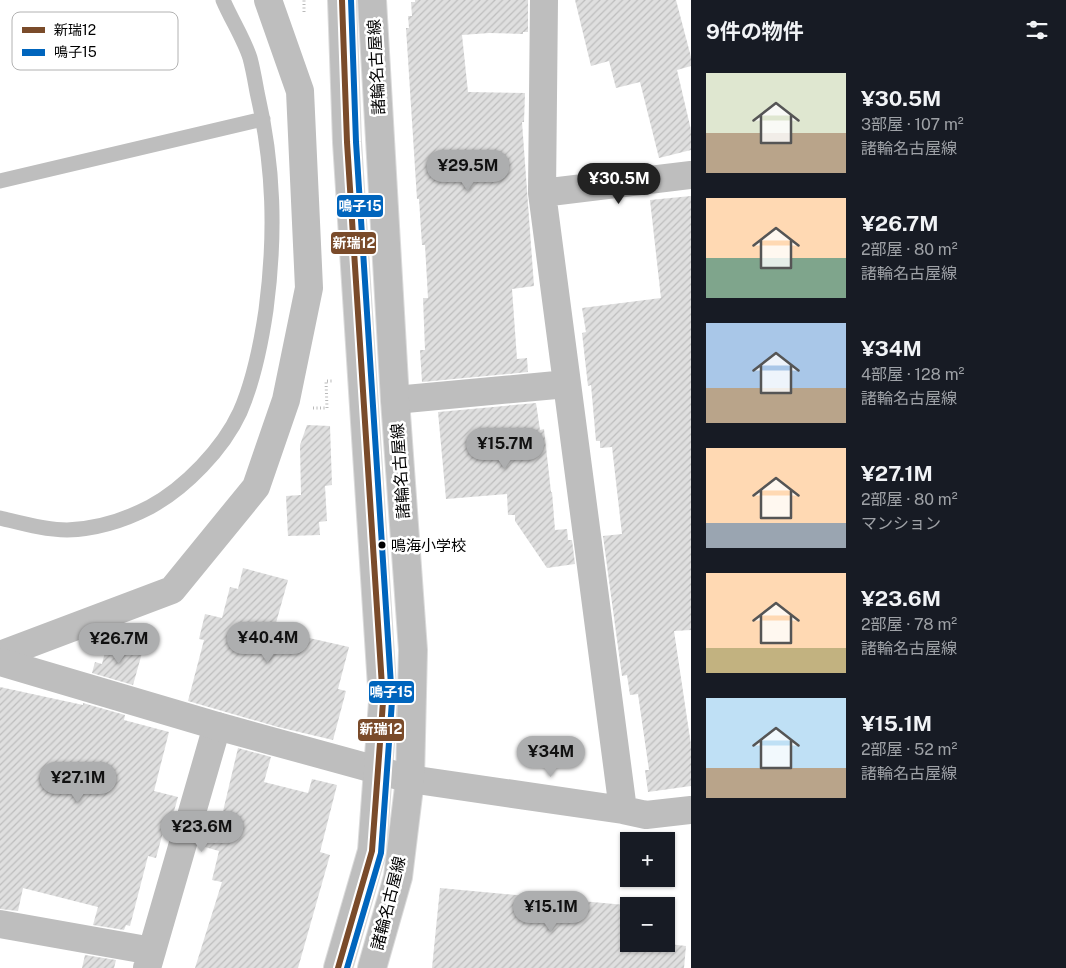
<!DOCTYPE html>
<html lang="ja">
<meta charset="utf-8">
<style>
:root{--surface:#171b24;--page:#242831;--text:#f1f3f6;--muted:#9ea1a6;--accent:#adaeaf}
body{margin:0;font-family:"Public Sans","Noto Sans JP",sans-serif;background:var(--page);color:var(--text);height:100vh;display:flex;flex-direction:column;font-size:19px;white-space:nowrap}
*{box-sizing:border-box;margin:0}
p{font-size:16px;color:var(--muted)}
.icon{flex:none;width:28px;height:28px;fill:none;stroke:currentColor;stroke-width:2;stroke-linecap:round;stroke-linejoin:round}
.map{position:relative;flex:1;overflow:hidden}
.sheet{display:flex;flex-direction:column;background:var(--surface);width:375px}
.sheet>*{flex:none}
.tools{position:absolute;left:620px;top:832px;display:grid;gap:10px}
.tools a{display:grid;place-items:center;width:55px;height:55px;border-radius:0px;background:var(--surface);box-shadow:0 1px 4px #0004;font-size:25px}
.price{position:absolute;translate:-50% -42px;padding:0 11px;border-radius:18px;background:var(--accent);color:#111;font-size:16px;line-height:32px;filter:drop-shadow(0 1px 2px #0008)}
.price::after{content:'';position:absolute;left:50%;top:30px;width:15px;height:11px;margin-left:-8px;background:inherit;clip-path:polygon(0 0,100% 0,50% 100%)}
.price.current{background:#222;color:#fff}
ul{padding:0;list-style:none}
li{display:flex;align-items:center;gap:15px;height:125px;padding:0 15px}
li span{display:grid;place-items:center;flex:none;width:140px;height:100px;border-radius:0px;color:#555}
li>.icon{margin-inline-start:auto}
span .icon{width:60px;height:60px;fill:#fffc;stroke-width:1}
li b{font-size:21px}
h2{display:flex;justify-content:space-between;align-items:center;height:60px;padding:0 15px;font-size:21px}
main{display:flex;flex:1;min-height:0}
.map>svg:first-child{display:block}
.building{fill:url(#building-hatch);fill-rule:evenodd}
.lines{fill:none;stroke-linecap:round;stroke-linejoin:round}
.primary-casing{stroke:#dbdbdb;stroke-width:30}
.path{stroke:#b9b9b9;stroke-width:3;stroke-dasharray:1 2.5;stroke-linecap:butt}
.service{stroke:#bebebe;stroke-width:15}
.minor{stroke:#bebebe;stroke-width:28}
.tertiary{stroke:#bebebe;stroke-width:28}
.primary{stroke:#bebebe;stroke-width:28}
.bus-1-casing{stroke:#fff;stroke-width:10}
.bus-2-casing{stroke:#fff;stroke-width:10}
.bus-1{stroke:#7a4b2a;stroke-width:6}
.bus-2{stroke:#0065bd;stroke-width:6}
.bus-dot{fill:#000;stroke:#fff;stroke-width:2}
.labels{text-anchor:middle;stroke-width:5;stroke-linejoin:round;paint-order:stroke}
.bus-label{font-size:15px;fill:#000;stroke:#fff;text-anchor:start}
.street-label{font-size:16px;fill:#000;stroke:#fff}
.key{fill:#fff;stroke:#b2b2b2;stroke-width:1}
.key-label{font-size:14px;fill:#000}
.line-badge{stroke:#fff;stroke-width:2}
.badge-label{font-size:14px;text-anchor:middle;font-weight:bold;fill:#fff}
</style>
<main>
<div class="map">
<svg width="691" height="968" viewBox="0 0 691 968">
<defs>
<pattern id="building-hatch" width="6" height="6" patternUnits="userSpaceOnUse" patternTransform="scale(1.25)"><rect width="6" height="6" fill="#dfdfdf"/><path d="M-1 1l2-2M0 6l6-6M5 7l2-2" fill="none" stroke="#bebebe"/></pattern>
</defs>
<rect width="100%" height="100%" fill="#fff"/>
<path class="building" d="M415,0h113v32h-5v2l-34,-1 -27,2 6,57 57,1 -1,29h-2l12,164 -22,3 5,70 10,-1 1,14 -106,10 -2,-32h5l-2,-52h5l-3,-53h-3l-3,-46h-2l-11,-171h3l-1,-12h4l-1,-14h4z
M575,0h101l15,57v9l-14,4 14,60v20l-32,8 -19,-76 -24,6 -7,-27 -18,5z
M691,196v434l-17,1 17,114v41l-43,6 -3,-22h4l-11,-76 -8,1 -3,-20 -5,1 -7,-51 -12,-89 19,-2 -10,-87 -12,1v-7h-4l-5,-56 -3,1 -6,-53 4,-1 -4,-24 79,-10 -11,-98z
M536,403l4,27 4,-1 7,63h1l3,38 12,-1 1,11h4l3,24 -28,4 -32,-47v-6h-7l-1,-21 -61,5 -8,-87z
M307,425l23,1 2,59 -7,1 2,35 -8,1 1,13 -32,1 -2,-40 15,-1 -1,-50z
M243,568l45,12 -14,50 75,17 -11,42 8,2 -13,49 -55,-13 -90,-26 16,-61 -5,-1 6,-25 17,4 8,-31 8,2z
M107,644l35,9 -9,32 -41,-12 3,-11 7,2z
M0,687l83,18v-2l42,12 -1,5 45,12 -15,59 24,6 -7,25 -5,-1 -10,37 -8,-2 -18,70 -4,-1 -2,5 -31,-5 5,-18 -75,-19 -5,23 -18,-2z
M238,748l33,9 -7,25 44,11 4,-14 25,6 -17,67 10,3 -32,113h-103l27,-86 -10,-2 7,-29 -14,-4 8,-25 7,2z
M440,888l196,18 1,-7 34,3 -3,42 18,2 -2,22h-252zM629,906h37v38h-37z
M85,955l31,5 -2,8h-32z"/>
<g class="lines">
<defs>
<path id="primary" d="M372,0l23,400 18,250 -3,129 -12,98 -26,91
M338,968l34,-117 11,-149 -36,-560 -5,-142"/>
</defs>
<use href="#primary" class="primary-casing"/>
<path class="path" d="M304,12v-12
M313,408h14l-1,-27h7"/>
<path class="service" d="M0,181l263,-62
M0,518c21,5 45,12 67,12 29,-1 58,-10 83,-23 35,-19 73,-58 90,-95 14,-32 21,-68 26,-102 10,-76 8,-144 -9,-218 -2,-11 -4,-23 -7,-34 -6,-19 -19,-39 -27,-58"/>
<path class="minor" d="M544,0l-2,193 81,617
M542,193l149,-18
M395,400l172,-16
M0,655l172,-65 84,-103 30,-87 23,-112 -9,-197 -32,-91
M410,779l213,31 23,5 45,-5
M0,924l152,27
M147,968l70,-242"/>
<path class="tertiary" d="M0,662l217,64 193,53"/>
<use href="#primary" class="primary"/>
<defs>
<path id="bus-1" d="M338,968l34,-117 11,-149 -36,-560 -5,-142"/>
<path id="bus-2" d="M347,968l34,-115 11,-152 -36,-559 -5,-142"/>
</defs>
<use href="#bus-1" class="bus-1-casing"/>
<use href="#bus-2" class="bus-2-casing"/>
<use href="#bus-1" class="bus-1"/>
<use href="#bus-2" class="bus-2"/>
</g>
<circle class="bus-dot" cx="382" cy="545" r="4.5"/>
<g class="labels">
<g class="bus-label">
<text x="391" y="551">鳴海小学校</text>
</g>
<g class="street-label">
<text transform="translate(376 67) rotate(-93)" y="6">諸輪名古屋線</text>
<text transform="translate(400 471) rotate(-94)" y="6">諸輪名古屋線</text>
<text transform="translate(388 903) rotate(-76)" y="6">諸輪名古屋線</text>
</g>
</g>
<rect x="12" y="12" width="166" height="58" rx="8" class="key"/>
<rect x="22" y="27" width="23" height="6" fill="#7a4b2a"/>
<rect x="22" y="49" width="23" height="7" fill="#0065bd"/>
<g class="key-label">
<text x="54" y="35">新瑞12</text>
<text x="54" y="57">鳴子15</text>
</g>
<g class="line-badge">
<rect x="336" y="194" width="48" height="24" rx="5" fill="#0065bd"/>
<rect x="330" y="231" width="47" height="24" rx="5" fill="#7a4b2a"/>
<rect x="368" y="680" width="47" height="24" rx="5" fill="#0065bd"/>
<rect x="357" y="718" width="48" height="24" rx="5" fill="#7a4b2a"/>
</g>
<g class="badge-label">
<text x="360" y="211">鳴子15</text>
<text x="354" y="248">新瑞12</text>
<text x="391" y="697">鳴子15</text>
<text x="381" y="734">新瑞12</text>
</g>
</svg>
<div class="tools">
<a>+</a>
<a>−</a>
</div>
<b class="price" style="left:468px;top:192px">¥29.5M</b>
<b class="price current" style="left:619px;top:205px">¥30.5M</b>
<b class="price" style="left:505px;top:470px">¥15.7M</b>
<b class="price" style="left:268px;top:664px">¥40.4M</b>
<b class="price" style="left:119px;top:665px">¥26.7M</b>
<b class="price" style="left:551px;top:778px">¥34M</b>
<b class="price" style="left:78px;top:804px">¥27.1M</b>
<b class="price" style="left:202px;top:853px">¥23.6M</b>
<b class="price" style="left:551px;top:933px">¥15.1M</b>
</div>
<section class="sheet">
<h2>9件の物件<svg class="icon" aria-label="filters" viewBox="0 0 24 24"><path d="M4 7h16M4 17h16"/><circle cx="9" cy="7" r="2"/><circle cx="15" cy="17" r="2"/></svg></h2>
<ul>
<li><span style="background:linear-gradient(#dfe7d0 60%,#b9a48a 0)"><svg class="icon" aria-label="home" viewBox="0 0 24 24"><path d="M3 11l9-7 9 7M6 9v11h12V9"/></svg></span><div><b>¥30.5M</b><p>3部屋 · 107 m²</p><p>諸輪名古屋線</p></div></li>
<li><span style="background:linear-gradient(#ffd9b3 60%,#7fa58c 0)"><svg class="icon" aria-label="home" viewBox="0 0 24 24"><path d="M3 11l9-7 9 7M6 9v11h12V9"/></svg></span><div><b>¥26.7M</b><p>2部屋 · 80 m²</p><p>諸輪名古屋線</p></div></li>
<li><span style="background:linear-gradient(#a9c7e8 65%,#b9a48a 0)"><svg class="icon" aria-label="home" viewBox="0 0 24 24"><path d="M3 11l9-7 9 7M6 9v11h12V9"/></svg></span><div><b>¥34M</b><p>4部屋 · 128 m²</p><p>諸輪名古屋線</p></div></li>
<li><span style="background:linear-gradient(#ffd9b3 75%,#9aa5b1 0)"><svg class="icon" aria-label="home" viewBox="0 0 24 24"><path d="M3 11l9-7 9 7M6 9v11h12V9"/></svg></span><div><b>¥27.1M</b><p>2部屋 · 80 m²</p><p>マンション</p></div></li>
<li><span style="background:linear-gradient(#ffd9b3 75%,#c2b280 0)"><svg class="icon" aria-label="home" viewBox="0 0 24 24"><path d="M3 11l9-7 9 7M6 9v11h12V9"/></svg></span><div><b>¥23.6M</b><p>2部屋 · 78 m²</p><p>諸輪名古屋線</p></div></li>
<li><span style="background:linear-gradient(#bfe0f5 70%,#b9a48a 0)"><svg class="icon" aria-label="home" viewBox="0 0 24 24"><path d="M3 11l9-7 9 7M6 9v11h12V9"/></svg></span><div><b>¥15.1M</b><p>2部屋 · 52 m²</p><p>諸輪名古屋線</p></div></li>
</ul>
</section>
</main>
